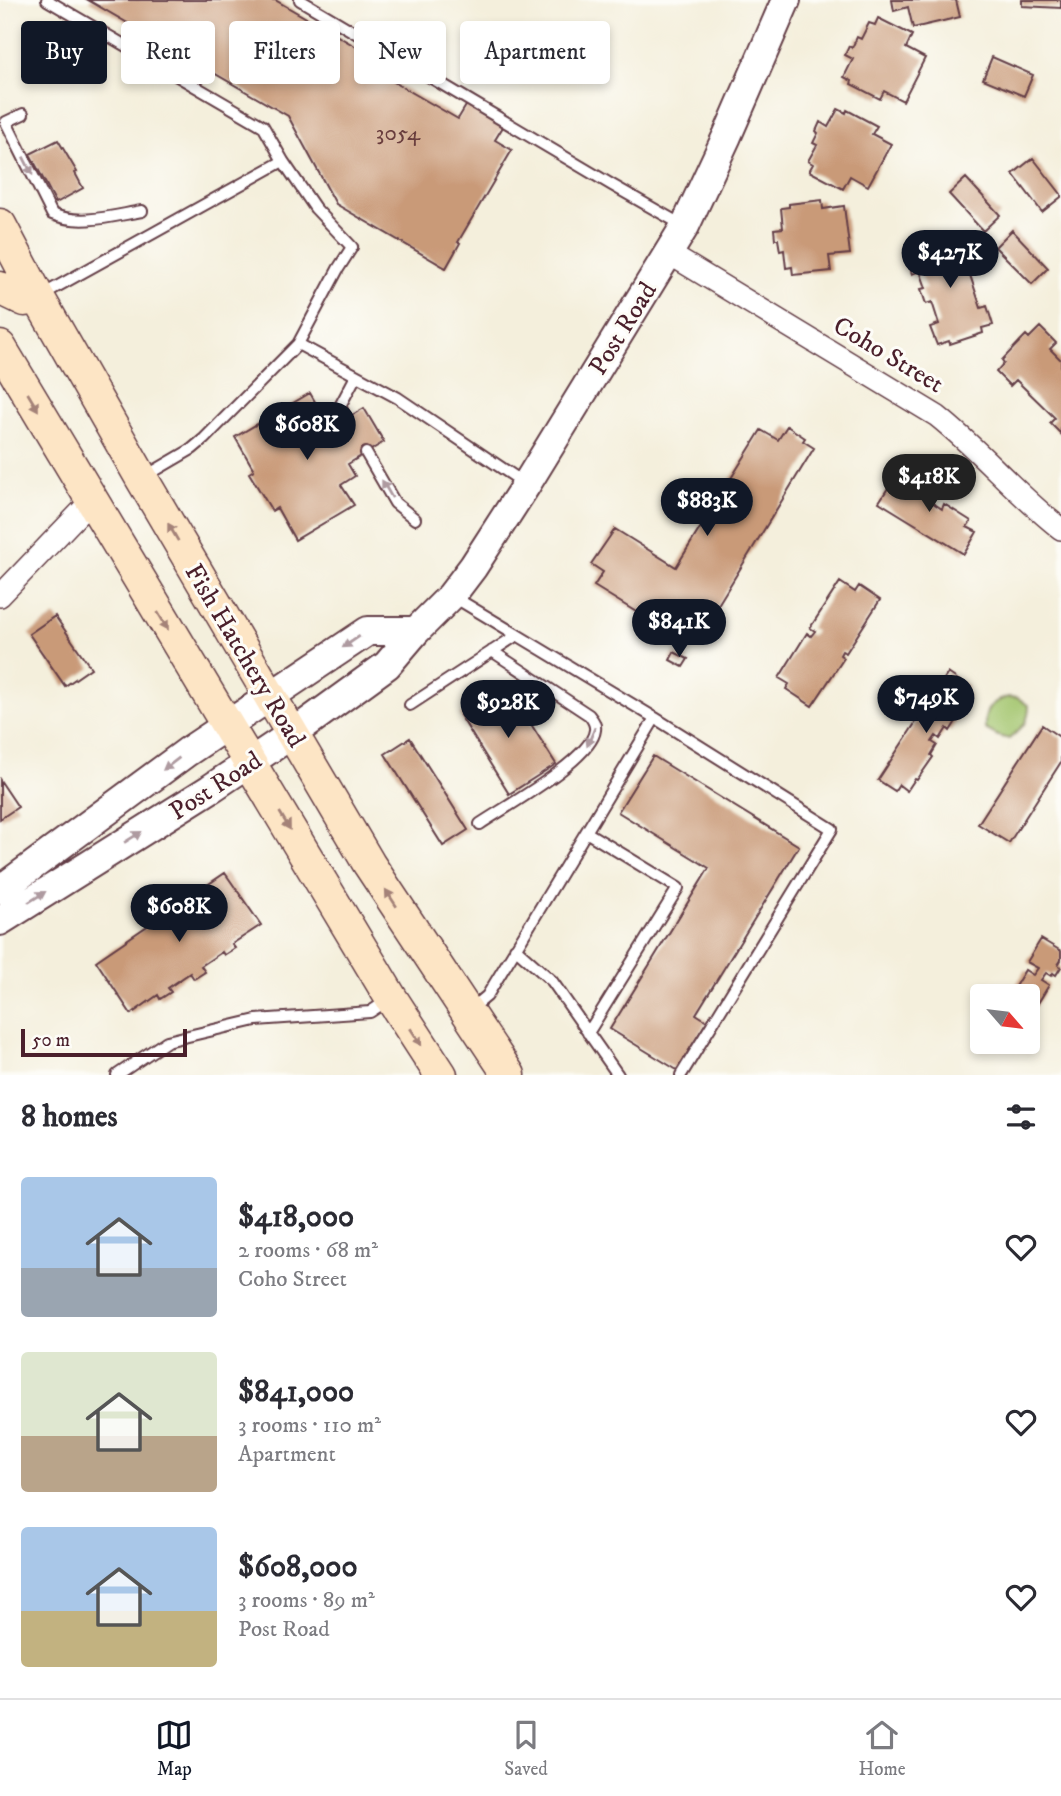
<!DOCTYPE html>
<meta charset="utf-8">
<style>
:root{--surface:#fff;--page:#f7f7f7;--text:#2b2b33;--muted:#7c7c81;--line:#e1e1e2;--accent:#111827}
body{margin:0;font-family:"IM FELL DW Pica",serif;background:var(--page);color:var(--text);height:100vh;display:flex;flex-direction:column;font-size:26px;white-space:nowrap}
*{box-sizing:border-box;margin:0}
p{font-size:23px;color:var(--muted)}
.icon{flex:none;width:38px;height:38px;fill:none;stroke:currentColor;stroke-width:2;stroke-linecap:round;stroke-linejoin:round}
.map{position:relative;height:1075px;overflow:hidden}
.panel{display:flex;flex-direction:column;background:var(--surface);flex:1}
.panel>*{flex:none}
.hud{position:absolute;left:21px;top:21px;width:700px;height:63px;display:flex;gap:14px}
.needle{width:46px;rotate:118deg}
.fabs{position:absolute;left:970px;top:984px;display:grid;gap:14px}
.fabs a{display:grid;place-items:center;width:70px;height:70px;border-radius:7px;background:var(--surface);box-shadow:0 4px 10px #0003;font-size:35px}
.scale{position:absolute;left:21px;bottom:18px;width:166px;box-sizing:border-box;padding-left:7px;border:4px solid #4a1f2b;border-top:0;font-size:19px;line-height:24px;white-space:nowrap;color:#4a1f2b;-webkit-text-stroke:5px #fdfcf7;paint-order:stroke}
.price{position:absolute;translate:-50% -60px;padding:0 16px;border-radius:24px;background:var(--accent);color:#fff;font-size:23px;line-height:46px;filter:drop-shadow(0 2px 4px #0008)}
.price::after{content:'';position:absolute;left:50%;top:42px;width:21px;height:16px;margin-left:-10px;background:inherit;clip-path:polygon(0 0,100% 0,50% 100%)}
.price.current{background:#222;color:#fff}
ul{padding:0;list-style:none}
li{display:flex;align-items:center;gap:21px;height:175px;padding:0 21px}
li span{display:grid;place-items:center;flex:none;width:196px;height:140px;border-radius:7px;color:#555}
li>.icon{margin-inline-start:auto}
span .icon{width:84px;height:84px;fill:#fffc;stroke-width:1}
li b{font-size:30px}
h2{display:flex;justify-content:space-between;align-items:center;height:84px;padding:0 21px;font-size:30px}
.chip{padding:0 24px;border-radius:7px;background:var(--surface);box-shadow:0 4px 10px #0003;font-size:24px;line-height:63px}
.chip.current{background:var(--accent);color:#fff}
.dock{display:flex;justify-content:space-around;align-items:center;height:98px;border-top:2px solid var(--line);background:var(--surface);font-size:19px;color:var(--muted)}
.dock a{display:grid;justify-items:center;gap:4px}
.dock .current{color:var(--accent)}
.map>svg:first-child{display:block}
.green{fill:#a4c670;stroke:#77724e;stroke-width:2}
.building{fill:#c99a78}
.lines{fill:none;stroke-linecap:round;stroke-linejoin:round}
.service-casing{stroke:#643e46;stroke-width:14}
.minor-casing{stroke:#643e46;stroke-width:24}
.tertiary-casing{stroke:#643e46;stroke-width:32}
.secondary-casing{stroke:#643e46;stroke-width:35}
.service{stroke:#fff;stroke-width:10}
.minor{stroke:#fff;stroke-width:21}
.tertiary{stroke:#fff;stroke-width:28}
.secondary{stroke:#fde5c5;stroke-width:32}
.oneway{fill:#ae9aa0}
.oneway2{fill:#a48278}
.labels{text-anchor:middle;stroke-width:6;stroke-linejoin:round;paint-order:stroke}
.number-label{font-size:23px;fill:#6a3e3e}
.street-label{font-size:26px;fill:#4a1f2b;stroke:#fdfcf7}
</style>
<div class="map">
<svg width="1061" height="1075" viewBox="0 0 1061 1075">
<rect width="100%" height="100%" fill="#fdfcf7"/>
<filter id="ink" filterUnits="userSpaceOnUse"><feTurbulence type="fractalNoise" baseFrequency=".0143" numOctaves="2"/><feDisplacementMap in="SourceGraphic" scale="14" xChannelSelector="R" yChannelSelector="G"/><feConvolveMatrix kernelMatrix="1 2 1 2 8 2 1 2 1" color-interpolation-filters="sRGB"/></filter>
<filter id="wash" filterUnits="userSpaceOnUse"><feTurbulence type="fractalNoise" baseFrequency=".00686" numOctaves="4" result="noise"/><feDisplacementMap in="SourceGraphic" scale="28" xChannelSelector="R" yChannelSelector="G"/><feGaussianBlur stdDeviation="1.57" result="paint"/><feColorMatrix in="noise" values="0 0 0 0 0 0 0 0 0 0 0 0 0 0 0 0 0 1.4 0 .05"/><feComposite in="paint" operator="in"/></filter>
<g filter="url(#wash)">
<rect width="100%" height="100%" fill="#f4efdc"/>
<path class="green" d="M1008,697l10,1 11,8c0,17 -8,22 -20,33l-11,-3 -13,-7c-1,-20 4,-26 23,-32z"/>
<g id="blocks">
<path class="building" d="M88,0h187l118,68 -6,10 71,41 9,-15 37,21 -9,15 17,10 -54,92 2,1 -14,25 -110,-64 -48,-88z
M892,0h64l4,17 -47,11 -5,-21 -14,4z
M1022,0h39v8l-39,-2z
M878,18l34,17 -6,13 19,10 -22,43 -19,-10 -4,8 -29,-15 1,-3 -8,-4 9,-18 -8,-4 4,-9 3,2 5,-11 4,2 8,-16 6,2z
M992,57l41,18 -9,21 -41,-17z
M838,109l8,4 1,-3 30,16 -5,8 19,10 -23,42 -18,-10 -7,13 -34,-18 4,-7 -5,-3 9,-16 -4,-2 5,-10 -2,-2 4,-9 8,5z
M58,140l19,32 -2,1 8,15 -27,15 -26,-49z
M1033,158l28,36v3l-19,15 -29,-38z
M966,178l34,37 -17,16 -34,-37z
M822,200l1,9 21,-3 6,48 -21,2 2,15 -38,4 -1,-8 -6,1 -2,-18 -4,1 -2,-12h-3l-1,-10 9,-1 -2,-20 8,-1v-3z
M1012,230l36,38 -16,16 -37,-37z
M965,236l6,18 -7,3 17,51 6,-2 6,19 -11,3 1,5 -33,11 -1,-3 -12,4 -7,-18 9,-3 -7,-22 -6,2 -5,-15 5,-1 -6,-17 -8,3 -6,-18 14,-5 -1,-3 33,-11 1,3z
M1040,327l16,16 -6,6 11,11v74l-11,-11 5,-5 -39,-38 -6,6 -14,-14 8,-9 -2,-3 24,-25 3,3z
M310,393l20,35 34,-20 20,34 -36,22 7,12 -14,9 13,20 -59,35 -18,-32 -5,3 -23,-38 5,-3 -19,-33z
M787,426l18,12 -2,3 11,7 -104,170 -15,-9 -25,5 -11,12 -65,-40 9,-14 -12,-8 24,-35 61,38 85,-137 17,10z
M903,477l27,17 -3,5 15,10 2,-5 27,17 -4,6 10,5 -13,22 -85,-52 15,-23 6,4z
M840,582l15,10 4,-6 21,14 -34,53 -4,-2 -2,4 4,3 -32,48 -26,-17 3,-5 -10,-6 28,-45 4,3 4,-5 -5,-3z
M55,616l36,52 -26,18 -36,-52z
M674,652l14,7 -5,8 -13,-7z
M948,673l19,13 -3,5 5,3 -7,10 4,2 -16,25 -3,-3 -7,11 -4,-3 -4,6 5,3 -6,10 2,2 -16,23 -2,-1 -8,12 -8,-6 -4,6 -17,-11z
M507,686l49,78 -47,30 -49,-79z
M1042,725l19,13v24l-52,81 -31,-19z
M410,738l58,92 -25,16 -58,-92z
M653,756l146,90 -103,168 11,7 -30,49 -67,-41 99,-161 -91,-56z
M0,780l18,27 -18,12z
M225,873l36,52 -29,19 3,4 -11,7 -2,-3 -21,14 4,6 -11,7 -4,-6 -22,15 3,4 -11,7 -2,-4 -27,19 -35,-53z
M1041,939l20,12v9l-3,5 3,2 -5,8 -3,-2 -2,3 -5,-3 -5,7 8,5 -14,23 -8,-5v-7h-12l-4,-3 14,-23 8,5 5,-7 -11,-6z"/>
</g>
</g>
<g filter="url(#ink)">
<use href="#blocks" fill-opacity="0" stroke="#643e46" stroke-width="2"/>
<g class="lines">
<defs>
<path id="service" d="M47,0l216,126 20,35
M300,0l312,185 72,41
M23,114l-17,8 46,92c28,12 60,2 90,-3
M42,295l241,-134 32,47 37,39 -14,22 -40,75
M346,418l-6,-12 16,-30
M366,453l29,50 20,16
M144,477l48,-28 12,-10 94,-95 100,54 126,85
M454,597l201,121 -168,278 -18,15
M410,705l107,-70
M655,718l177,111 -151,246
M480,824c25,-17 112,-65 115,-94 1,-6 -2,-10 -6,-15l-97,-64
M586,832l92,56 -90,145
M515,948l37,33 66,94
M117,1075l50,-34 89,-21 114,-8 18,-12"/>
<path id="minor" d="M668,253l269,163c44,35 80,79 124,113
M0,596l91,-95"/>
<path id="tertiary" d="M0,890l187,-138 181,-121h48
M0,921l210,-132 82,-55 95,-69 29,-34 35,-35 22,-29 53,-82 159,-259 42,-90 59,-136"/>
<path id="secondary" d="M0,225l38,72 104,182 227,385 140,211
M0,288l25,12 13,-3
M0,347l391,651 50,77"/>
</defs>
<use href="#service" class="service-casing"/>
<use href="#minor" class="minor-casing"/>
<use href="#tertiary" class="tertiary-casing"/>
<use href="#secondary" class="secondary-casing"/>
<use href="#service" class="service"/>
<use href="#minor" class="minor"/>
<use href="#tertiary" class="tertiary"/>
<use href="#secondary" class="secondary"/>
</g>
<defs><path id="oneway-solid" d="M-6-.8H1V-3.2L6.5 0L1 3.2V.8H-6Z" transform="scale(1.75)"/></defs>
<g class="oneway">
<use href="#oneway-solid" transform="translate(28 166) rotate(63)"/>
<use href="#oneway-solid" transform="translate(387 489) rotate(-120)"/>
<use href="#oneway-solid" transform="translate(351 642) rotate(146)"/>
<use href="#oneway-solid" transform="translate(591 737) rotate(113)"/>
<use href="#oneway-solid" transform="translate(171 764) rotate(143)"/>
<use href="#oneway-solid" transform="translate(133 837) rotate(-32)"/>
<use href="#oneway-solid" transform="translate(37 897) rotate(-32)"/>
</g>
<g class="oneway2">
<use href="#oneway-solid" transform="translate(33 402) rotate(59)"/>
<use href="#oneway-solid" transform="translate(173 532) rotate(-120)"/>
<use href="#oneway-solid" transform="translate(163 621) rotate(59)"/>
<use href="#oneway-solid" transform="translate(285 821) rotate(59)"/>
<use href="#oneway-solid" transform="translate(391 898) rotate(-123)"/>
<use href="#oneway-solid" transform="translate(416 1037) rotate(57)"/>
</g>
</g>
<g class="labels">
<g class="number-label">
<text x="398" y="140">3054</text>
</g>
<g class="street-label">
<text transform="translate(622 328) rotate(-58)" y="9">Post Road</text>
<text transform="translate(889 354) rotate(31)" y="9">Coho Street</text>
<text transform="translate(246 655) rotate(59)" y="9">Fish Hatchery Road</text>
<text transform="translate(215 785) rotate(-33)" y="9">Post Road</text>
</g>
</g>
</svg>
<div class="fabs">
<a><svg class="needle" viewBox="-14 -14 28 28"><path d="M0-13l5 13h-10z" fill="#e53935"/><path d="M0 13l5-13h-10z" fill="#7c7c81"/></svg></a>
</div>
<div class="scale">50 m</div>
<b class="price" style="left:950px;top:290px">$427K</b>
<b class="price" style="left:307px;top:462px">$608K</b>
<b class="price current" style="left:929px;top:514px">$418K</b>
<b class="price" style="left:707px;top:538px">$883K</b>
<b class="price" style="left:679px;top:659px">$841K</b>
<b class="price" style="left:926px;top:735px">$749K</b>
<b class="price" style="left:508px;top:740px">$928K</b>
<b class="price" style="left:179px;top:944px">$608K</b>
<div class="hud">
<a class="chip current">Buy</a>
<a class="chip">Rent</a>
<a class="chip">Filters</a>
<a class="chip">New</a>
<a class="chip">Apartment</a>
</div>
</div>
<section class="panel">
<h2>8 homes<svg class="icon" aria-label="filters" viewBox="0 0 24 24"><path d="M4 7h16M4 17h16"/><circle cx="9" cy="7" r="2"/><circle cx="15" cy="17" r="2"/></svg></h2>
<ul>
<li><span style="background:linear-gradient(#a9c7e8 65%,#9aa5b1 0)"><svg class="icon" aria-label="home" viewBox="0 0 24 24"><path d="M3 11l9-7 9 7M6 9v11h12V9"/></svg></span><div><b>$418,000</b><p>2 rooms · 68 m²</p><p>Coho Street</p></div><svg class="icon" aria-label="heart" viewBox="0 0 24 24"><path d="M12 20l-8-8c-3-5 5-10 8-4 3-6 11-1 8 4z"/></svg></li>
<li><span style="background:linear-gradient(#dfe7d0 60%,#b9a48a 0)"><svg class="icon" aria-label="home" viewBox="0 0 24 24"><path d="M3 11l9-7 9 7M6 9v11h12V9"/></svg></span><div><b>$841,000</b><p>3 rooms · 110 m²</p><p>Apartment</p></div><svg class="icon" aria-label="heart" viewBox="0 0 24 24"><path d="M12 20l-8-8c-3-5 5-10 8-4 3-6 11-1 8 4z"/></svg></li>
<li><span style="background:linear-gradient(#a9c7e8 60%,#c2b280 0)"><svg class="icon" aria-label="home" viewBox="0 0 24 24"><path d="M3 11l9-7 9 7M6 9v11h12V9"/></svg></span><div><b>$608,000</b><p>3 rooms · 89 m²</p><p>Post Road</p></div><svg class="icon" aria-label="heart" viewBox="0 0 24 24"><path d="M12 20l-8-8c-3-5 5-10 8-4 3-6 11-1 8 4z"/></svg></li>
</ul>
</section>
<nav class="dock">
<a class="current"><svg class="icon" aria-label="map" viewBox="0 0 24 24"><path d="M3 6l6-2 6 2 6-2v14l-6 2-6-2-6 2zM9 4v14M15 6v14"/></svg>Map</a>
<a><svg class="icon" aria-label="saved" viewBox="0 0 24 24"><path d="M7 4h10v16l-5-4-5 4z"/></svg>Saved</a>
<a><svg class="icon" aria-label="home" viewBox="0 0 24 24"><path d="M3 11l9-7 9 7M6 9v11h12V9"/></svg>Home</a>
</nav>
